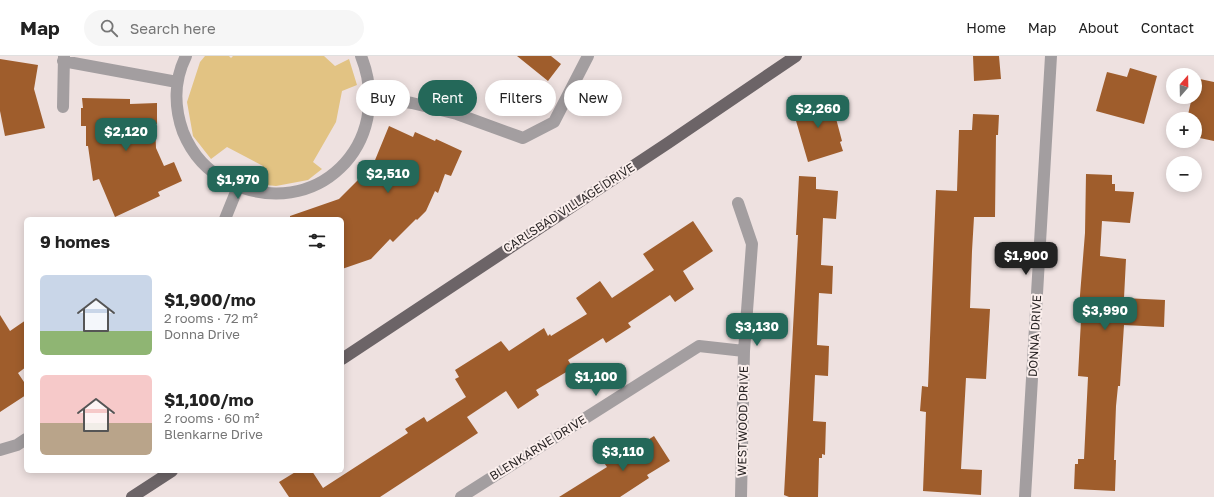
<!DOCTYPE html>
<meta charset="utf-8">
<style>
:root{--surface:#fff;--page:#f6f6f6;--text:#222;--muted:#767676;--line:#e0e0e0;--accent:#246859}
body{margin:0;font-family:"Golos Text",sans-serif;background:var(--page);color:var(--text);height:100vh;display:flex;flex-direction:column;font-size:15px;white-space:nowrap}
*{box-sizing:border-box;margin:0}
p{font-size:13px;color:var(--muted)}
.icon{flex:none;width:22px;height:22px;fill:none;stroke:currentColor;stroke-width:2;stroke-linecap:round;stroke-linejoin:round}
.map{position:relative;flex:1;overflow:hidden}
.panel{position:absolute;left:24px;top:161px;width:320px;height:256px;display:flex;flex-direction:column;background:var(--surface);border-radius:6px;box-shadow:0 2px 10px #0003}
.panel>*{flex:none}
.top-card{position:absolute;left:356px;top:24px;width:380px;height:36px;display:flex;gap:8px}
.needle{width:26px;rotate:20deg}
.buttons{position:absolute;left:1166px;top:12px;display:grid;gap:8px}
.buttons a{display:grid;place-items:center;width:36px;height:36px;border-radius:50%;background:var(--surface);box-shadow:0 2px 10px #0003;font-size:20px}
.price{position:absolute;translate:-50% -34px;padding:0 9px;border-radius:8px;background:var(--accent);color:#fff;font-size:13px;line-height:26px;filter:drop-shadow(0 1px 2px #0008)}
.price::after{content:'';position:absolute;left:50%;top:24px;width:12px;height:9px;margin-left:-6px;background:inherit;clip-path:polygon(0 0,100% 0,50% 100%)}
.price.on{background:#222;color:#fff}
ul{padding:0;list-style:none}
li{display:flex;align-items:center;gap:12px;height:100px;padding:0 16px}
li span{display:grid;place-items:center;flex:none;width:112px;height:80px;border-radius:6px;color:#555}
li>.icon{margin-inline-start:auto}
span .icon{width:48px;height:48px;fill:#fffc;stroke-width:1}
li b{font-size:17px}
h2{display:flex;justify-content:space-between;align-items:center;height:48px;padding:0 16px;font-size:17px}
.tag{padding:0 14px;border-radius:18px;background:var(--surface);box-shadow:0 2px 10px #0003;font-size:14px;line-height:36px}
.tag.on{background:var(--accent);color:#fff}
header{display:flex;align-items:center;gap:24px;box-sizing:border-box;height:56px;padding:0 20px;background:var(--surface);border-bottom:1px solid var(--line)}
header strong{font-size:19px}
nav{display:flex;gap:22px;margin-inline-start:auto;font-size:14px}
.search{width:280px;height:36px;background:var(--page);display:flex;align-items:center;gap:10px;box-sizing:border-box;padding:0 14px;border-radius:22px;color:var(--muted);font-size:15px}
.map>svg:first-child{display:block}
.green{fill:#e2c383}
.building{fill:#9f5d2c}
.lines{fill:none;stroke-linecap:round;stroke-linejoin:round}
.minor{stroke:#a39ea0;stroke-width:12}
.major{stroke:#6c6467;stroke-width:12}
.labels{text-anchor:middle;stroke-width:4;stroke-linejoin:round;paint-order:stroke}
.street-label{font-size:12px;fill:#2a2525;stroke:#fbefed}
</style>
<header>
<strong>Map</strong>
<div class="search"><svg class="icon" aria-label="search" viewBox="0 0 24 24"><circle cx="10" cy="10" r="6"/><path d="M15 15l6 6"/></svg>Search here</div>
<nav><a>Home</a><a>Map</a><a>About</a><a>Contact</a></nav>
</header>
<div class="map">
<svg width="1214" height="441" viewBox="0 0 1214 441">
<rect width="100%" height="100%" fill="#eee1e0"/>
<path class="green" d="M205,0h24l2,2 2,-2h91l11,10 14,-7 8,26 -15,6 -6,31 -23,40 9,7 -14,11 -32,6 -19,-2 6,-18 -36,-19 -16,12 -18,-23 -6,-34 13,-40z"/>
<path class="building" d="M517,0h34l10,8 -13,17z
M973,0h26l2,23 -27,2z
M0,3l38,6 -4,24 11,39 -40,8 -5,-25z
M1130,12l27,8 -13,48 -48,-13 11,-39 20,5z
M1195,22l19,4v59l-19,-4v-18h-8l5,-22h3z
M827,41l5,15 2,-1 8,30 -2,1 3,9 -35,11 -16,-55z
M82,42l48,1v5l27,-1v21h-2l1,24 8,18 10,-4 8,19 -24,11 2,4 -45,21 -16,-38 -6,2 -5,-35h-2v-20h-5v-18h2z
M973,58l26,1 -1,20h-2l-1,82h-21l-2,34 -2,57 20,1 -4,70 -20,-1 -2,36 -3,55 21,1 -1,25 -58,-4 3,-79 -6,-1 2,-25 6,1 8,-197 21,1 2,-61h13z
M389,70l24,11 2,-5 20,9 1,-2 26,12 -11,25 -6,-2 -7,19 -3,-2 -9,20 -9,9 -1,-1 -23,23 -3,-3 -19,20 -29,10v-50h-52v-3l49,-17 34,-34z
M1086,118l26,1v9h3v7l19,1 -4,31 -28,-2 -2,35 26,3 -2,39 41,2 -1,27 -40,-2 -4,61h-2l-2,20 -2,54h2l-1,31 -41,-2 1,-25h3v-5h6l4,-82 -10,-1 3,-56h-3l7,-87z
M799,120l17,1v12l22,2 -2,28 -13,-1 -2,47 12,1 -1,28 -13,-1 -2,52 12,1 -1,30 -13,-1 -2,46 13,1 -1,33 -3,-1v4h-3l-1,39h-29l-5,-2 14,-260h-2z
M693,165l20,30 -30,20 11,18 -19,13 -5,-7 -42,28 3,4 -25,16 -3,-5 -35,22 5,8 -37,22 3,5 -21,14 -12,-18 -39,26 11,16 -98,64h-91l-10,-15 18,-11h15l11,17 85,-55 -3,-4 19,-12 3,5 39,-25 -11,-18 4,-2 -4,-7 46,-29 8,10 35,-23 4,8 2,-2 1,2 36,-22 -11,-16 24,-17 12,17 42,-28 -11,-16z
M0,259l10,16 16,-11v47l-8,6 8,12v10l-26,17z
M654,380l16,25 -23,14 2,3 -29,19h-61l48,-30 -5,-7 20,-13 2,4 5,-4 2,4z"/>
<g class="lines">
<path class="minor" d="M186,0c-12,24 -12,51 -3,76 9,22 25,40 46,50 86,42 167,-38 132,-126
M63,5l114,21
M371,41l41,6 45,11 66,24 31,-16 34,-66
M63,51l1,-51
M738,147l14,41 -8,107 -3,146
M225,163l13,-32
M0,394l17,-5 9,-6
M461,441l238,-151 45,5
M1025,441l26,-441"/>
<path class="major" d="M342,303l326,-216 128,-87
M132,441l40,-26"/>
</g>
<g class="labels">
<g class="street-label">
<text transform="translate(569 152) rotate(-33)" y="4">CARLSBAD VILLAGE DRIVE</text>
<text transform="translate(1035 280) rotate(-87)" y="4">DONNA DRIVE</text>
<text transform="translate(743 365) rotate(-89)" y="4">WESTWOOD DRIVE</text>
<text transform="translate(538 392) rotate(-32)" y="4">BLENKARNE DRIVE</text>
</g>
</g>
</svg>
<div class="buttons">
<a><svg class="needle" viewBox="-14 -14 28 28"><path d="M0-13l5 13h-10z" fill="#e53935"/><path d="M0 13l5-13h-10z" fill="#767676"/></svg></a>
<a>+</a>
<a>−</a>
</div>
<b class="price" style="left:818px;top:73px">$2,260</b>
<b class="price" style="left:126px;top:96px">$2,120</b>
<b class="price" style="left:388px;top:138px">$2,510</b>
<b class="price" style="left:238px;top:144px">$1,970</b>
<b class="price on" style="left:1026px;top:220px">$1,900</b>
<b class="price" style="left:1105px;top:275px">$3,990</b>
<b class="price" style="left:757px;top:291px">$3,130</b>
<b class="price" style="left:596px;top:341px">$1,100</b>
<b class="price" style="left:623px;top:416px">$3,110</b>
<div class="top-card">
<a class="tag">Buy</a>
<a class="tag on">Rent</a>
<a class="tag">Filters</a>
<a class="tag">New</a>
</div>
<section class="panel">
<h2>9 homes<svg class="icon" aria-label="filters" viewBox="0 0 24 24"><path d="M4 7h16M4 17h16"/><circle cx="9" cy="7" r="2"/><circle cx="15" cy="17" r="2"/></svg></h2>
<ul>
<li><span style="background:linear-gradient(#c9d6e8 70%,#8fb573 0)"><svg class="icon" aria-label="home" viewBox="0 0 24 24"><path d="M3 11l9-7 9 7M6 9v11h12V9"/></svg></span><div><b>$1,900/mo</b><p>2 rooms · 72 m²</p><p>Donna Drive</p></div></li>
<li><span style="background:linear-gradient(#f6c9c9 60%,#b9a48a 0)"><svg class="icon" aria-label="home" viewBox="0 0 24 24"><path d="M3 11l9-7 9 7M6 9v11h12V9"/></svg></span><div><b>$1,100/mo</b><p>2 rooms · 60 m²</p><p>Blenkarne Drive</p></div></li>
</ul>
</section>
</div>
